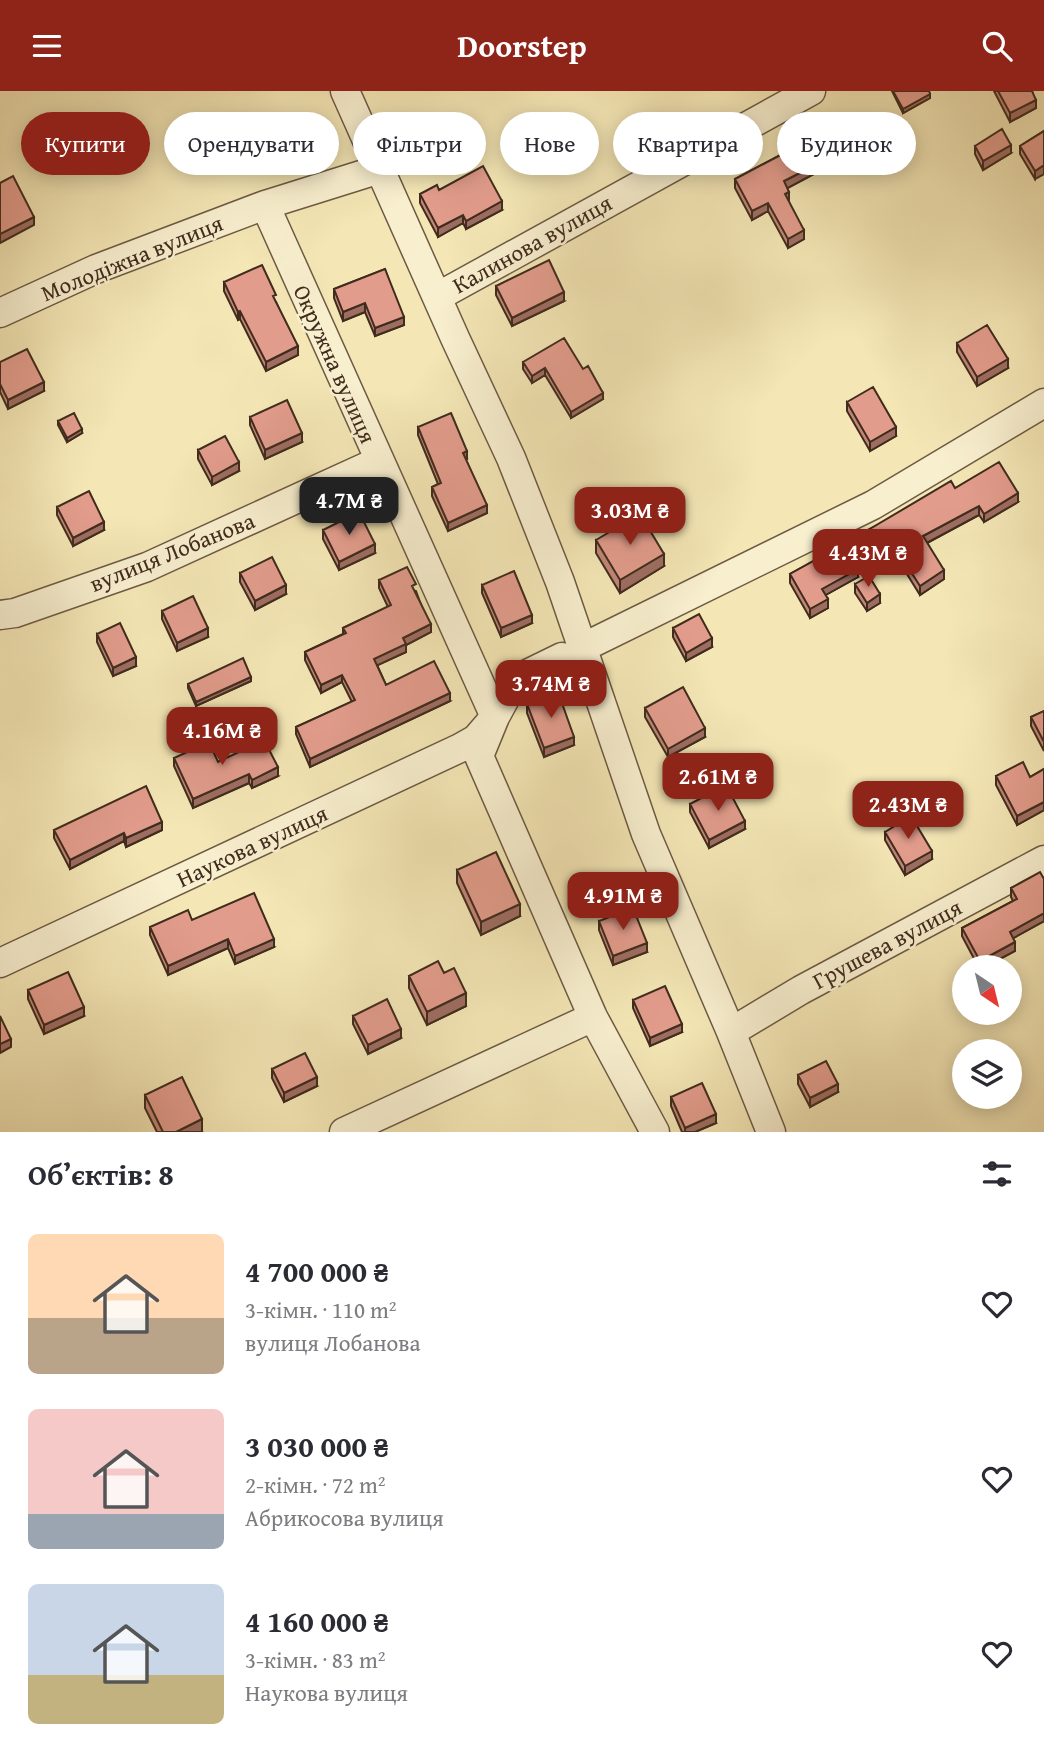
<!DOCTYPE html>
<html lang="uk">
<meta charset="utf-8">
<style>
:root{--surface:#fff;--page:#f7f7f7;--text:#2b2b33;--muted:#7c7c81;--accent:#8f2418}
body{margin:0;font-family:"Gentium Book Plus",serif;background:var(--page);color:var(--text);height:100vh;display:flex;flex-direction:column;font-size:26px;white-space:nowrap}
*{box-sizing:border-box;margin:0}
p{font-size:23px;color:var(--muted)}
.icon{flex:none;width:38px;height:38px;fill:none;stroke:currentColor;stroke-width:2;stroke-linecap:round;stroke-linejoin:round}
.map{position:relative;height:1041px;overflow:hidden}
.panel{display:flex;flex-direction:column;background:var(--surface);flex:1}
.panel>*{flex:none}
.guide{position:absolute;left:21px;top:21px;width:1003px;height:63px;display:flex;gap:14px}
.needle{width:46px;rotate:145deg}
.controls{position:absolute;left:952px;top:864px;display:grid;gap:14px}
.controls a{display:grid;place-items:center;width:70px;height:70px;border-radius:50%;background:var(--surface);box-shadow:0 4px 18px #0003;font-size:35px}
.price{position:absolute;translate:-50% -60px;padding:0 16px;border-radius:14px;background:var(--accent);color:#fff;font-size:23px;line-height:46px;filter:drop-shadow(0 2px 4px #0008)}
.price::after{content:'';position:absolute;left:50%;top:42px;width:21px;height:16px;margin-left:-10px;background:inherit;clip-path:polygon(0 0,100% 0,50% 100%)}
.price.on{background:#222;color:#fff}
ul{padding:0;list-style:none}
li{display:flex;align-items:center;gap:21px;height:175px;padding:0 28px}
li span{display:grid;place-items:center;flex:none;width:196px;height:140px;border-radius:10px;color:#555}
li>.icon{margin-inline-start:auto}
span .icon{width:84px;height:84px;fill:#fffc;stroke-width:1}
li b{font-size:30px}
h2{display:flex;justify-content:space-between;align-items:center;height:84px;padding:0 28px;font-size:30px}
.chip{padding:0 24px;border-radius:32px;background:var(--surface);box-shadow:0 4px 18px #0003;font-size:24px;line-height:63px}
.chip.on{background:var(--accent);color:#fff}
header{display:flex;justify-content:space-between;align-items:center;height:91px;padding:0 28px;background:var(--accent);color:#fff;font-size:32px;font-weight:700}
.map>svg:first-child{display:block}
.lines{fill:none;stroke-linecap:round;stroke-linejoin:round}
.minor-casing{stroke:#6d5a43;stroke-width:31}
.minor{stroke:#f8efcf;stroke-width:28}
.wall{fill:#c28678;stroke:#402c1d;stroke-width:2}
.shaded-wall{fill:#9e6d62;stroke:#402c1d;stroke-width:2}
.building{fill:#e29c8c;stroke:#402c1d;stroke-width:2}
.labels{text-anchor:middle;stroke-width:5;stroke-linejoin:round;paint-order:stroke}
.street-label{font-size:23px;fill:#402c1d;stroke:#f8efcf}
</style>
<header><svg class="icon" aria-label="menu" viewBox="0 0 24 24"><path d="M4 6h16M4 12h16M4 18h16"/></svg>Doorstep<svg class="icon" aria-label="search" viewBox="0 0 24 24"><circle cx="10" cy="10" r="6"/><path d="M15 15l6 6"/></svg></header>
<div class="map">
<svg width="1044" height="1041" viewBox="0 0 1044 1041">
<rect width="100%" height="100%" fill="#f4e6b5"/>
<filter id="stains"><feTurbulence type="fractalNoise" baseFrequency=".00286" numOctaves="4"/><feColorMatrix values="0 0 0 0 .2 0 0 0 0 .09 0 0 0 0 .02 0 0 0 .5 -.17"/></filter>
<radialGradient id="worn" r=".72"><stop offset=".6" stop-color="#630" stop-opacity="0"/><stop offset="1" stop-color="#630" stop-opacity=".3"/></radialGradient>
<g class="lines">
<defs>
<path id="minor" d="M345,0l110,247 56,120 49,124 86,252 85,198 40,100
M265,114l230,512 -16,39 114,261 62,115
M437,206l374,-206
M0,222l96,-44 169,-64 115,-36
M0,524l15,-2 132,-46 232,-106
M582,557l291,-143 171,-102
M0,872l460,-215 16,-9 19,-22 20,-37 47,-23
M731,941l70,-42 243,-130
M344,1041l249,-115"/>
</defs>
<use href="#minor" class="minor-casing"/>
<use href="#minor" class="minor"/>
</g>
<path class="wall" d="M892,0h37l1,7 -27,15z
M994,0h38l4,17 -26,14z
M1044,40l-9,48 -15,-25v-8z
M783,41l48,33 -44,23 2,12 -1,1 16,38 -16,9 -20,-37 -16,9 -17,-32v-9l53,-28 -5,-10z
M975,55l36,7 -28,17 -8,-16z
M439,99l63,20 -36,19 -3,-6 -25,14 -18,-34v-9z
M385,178l19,56 -29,11 -10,-24 -22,9 -9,-23v-9z
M224,191l52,20 22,53 -32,16 -26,-52 -2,1 -14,-29z
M496,195l68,15 -52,25 -16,-31z
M957,252l51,25 -31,18 -20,-34z
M0,271l44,29 -36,18 -8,-17z
M523,271l60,7 20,30 -32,19 -26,-43 -13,8 -9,-14z
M847,311l49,34 -26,15 -23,-40z
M250,326l52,25 -37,17 -15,-34z
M58,330l24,12 -15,9 -9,-17z
M418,336l49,32 -1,1 21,53 -39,18 -16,-35v-9l6,-3 -20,-49z
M198,359l41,21 -27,14 -14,-26z
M955,397l63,14 -34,20 -5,-7 -52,28 17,36 -24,16 -23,-37 -13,8 -16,-28v-8z
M57,416l47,23 -31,16 -16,-31z
M323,439l52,23 -36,17 -16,-31z
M596,449l68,26 -44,27 -24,-40z
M815,465l43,21 -33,18 3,13 -18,10 -20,-35v-9l25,-14z
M240,482l46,21 -31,16 -15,-28z
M379,489l37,11 15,41 -25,13v7l-29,13 9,20 64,16 -140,66 -14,-33v-7l56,-25 -10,-20 -21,11 -16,-33v-8l38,-18v-6l45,-21 -9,-19z
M855,493l25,19 -13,8 -12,-18z
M482,494l50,38 -31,14 -19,-44z
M162,520l46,26 -31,14 -15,-32z
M673,537l39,19 -26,14 -13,-24z
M97,543l39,32 -23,10 -16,-34z
M251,590l-55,25 -8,-18v-4z
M527,613l47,41 -30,12 -17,-44z
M645,617l60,29 -37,20 -23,-40z
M1044,620v40l-13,-25v-9z
M174,667l44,4 60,14 -26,12 -3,-5 -56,25 -19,-42z
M1044,678v41l-27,15 -21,-40v-9l34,1z
M690,713l55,25 -36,19 -19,-36z
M54,739h108l-36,17 -2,-6 -54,28 -16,-31z
M885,741l47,27 -27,16 -20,-35z
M457,779l63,46 -39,19 -24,-52z
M1044,788v42l-31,17 2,13 -32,17h-4l-17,-32v-8l51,-27 -2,-4v-9z
M192,829l82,27 -39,17 -7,-16 -60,27 -18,-40v-8z
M599,830l48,31 -34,13 -14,-35z
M444,882l22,33 -39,19 -18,-37v-12z
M28,899l56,26 -40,18 -16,-35z
M633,909l49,32 -32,14 -17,-38z
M353,925l48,22 -33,16 -15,-30z
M272,978l45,17 -33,16 -12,-24z
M798,984l40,17 -28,15 -12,-23z
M145,1004l57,37h-45l-12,-24z
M671,1006l45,26 -21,9h-13l-11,-26z"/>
<path class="shaded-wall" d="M930,3v4l-27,15v-4z
M1036,9v8l-26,14v-9z
M1011,54v8l-28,17v-9z
M831,66v8l-47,25v-9z
M1044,74v9l-9,5v-8z
M789,101v8l-4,3v-9z
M502,110v9l-36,19v-8z
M768,112v8l-16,9v-9z
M463,124v8l-25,14v-9z
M34,126v8l-34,18v-9z
M804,139v9l-16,9v-9z
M564,201v9l-52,25v-8z
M365,212v9l-22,9v-9z
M240,220v8l-2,1v-8z
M404,226v8l-29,11v-8z
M298,255v9l-32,16v-9z
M1008,268v9l-31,18v-9z
M545,277v7l-13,8v-7z
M44,291v9l-36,18v-9z
M603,302v6l-32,19v-6z
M896,336v9l-26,15v-9z
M82,338v4l-15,9v-4z
M302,342v9l-37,17v-9z
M467,360v8l-4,2v-8z
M239,371v9l-27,14v-8z
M1018,402v9l-34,20v-8z
M487,414v8l-39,18v-8z
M979,415v9l-56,30v-9z
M104,431v8l-31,16v-8z
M375,453v9l-36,17v-8z
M897,459v8l-13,8v-9z
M664,463v12l-44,27v-13z
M858,478v8l-36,20v-8z
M944,479v9l-24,16v-9z
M286,494v9l-31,16v-9z
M880,503v9l-13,8v-8z
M828,508v9l-18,10v-9z
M532,524v8l-31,14v-9z
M431,533v8l-25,13v7l-32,15v-8l29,-21z
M208,537v9l-31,14v-8z
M712,547v9l-26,14v-8z
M136,566v9l-23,10v-8z
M342,584v7l-21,11v-8z
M251,586v4l-55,25v-4z
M450,602v8l-140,66v-8z
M705,637v9l-37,20v-8z
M574,646v8l-30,12v-9z
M278,676v9l-26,12v-8z
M249,683v9l-56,25v-9z
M1044,711v8l-27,15v-9z
M745,730v8l-36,19v-8z
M162,731v8l-36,17v-9z
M124,742v8l-54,28v-9z
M932,760v8l-27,16v-9z
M520,813v12l-39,19v-13z
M1044,822v8l-34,19v-8z
M228,848v9l-60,27v-9z
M274,848v8l-39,17v-8z
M1015,851v9l-32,17h-3v-7z
M647,852v9l-34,13v-9z
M466,902v13l-39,19v-13z
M84,916v9l-40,18v-9z
M682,933v8l-32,14v-8z
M401,938v9l-33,16v-9z
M11,948v8l-11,6v-9z
M317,986v9l-33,16v-9z
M838,993v8l-28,15v-9z
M716,1023v9l-21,9h-10v-4z
M202,1028v13h-26z"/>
<path class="building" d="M893,0h36l1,3 -27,15z
M998,0h34l4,9 -26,13z
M811,27l20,39 -47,24 5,11 -4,2 19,36 -16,9 -20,-36 -16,8 -17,-32 57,-30 -9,-17z
M1002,38l9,16 -28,16 -8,-15z
M1044,40v34l-9,6 -15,-25z
M483,75l19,35 -36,20 -3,-6 -25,13 -18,-34 17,-9 2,5z
M13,85l21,41 -34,17v-51z
M549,169l15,32 -52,26 -16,-32z
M262,174l14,30 -3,1 25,50 -32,16 -26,-51 -2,1 -14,-30z
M385,178l19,48 -29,11 -10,-25 -22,9 -9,-23z
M987,234l21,34 -31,18 -20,-34z
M564,247l19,31 5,-3 15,27 -32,19 -26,-44 -13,8 -9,-14z
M27,258l17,33 -36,18 -8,-16v-22z
M873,296l23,40 -26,15 -23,-40z
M287,309l15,33 -37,17 -15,-33z
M74,322l8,16 -15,9 -9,-17z
M451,322l16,38 -4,2 24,52 -39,18 -16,-36 9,-4 -23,-56z
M225,345l14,26 -27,15 -14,-27z
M999,371l19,31 -34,21 -5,-8 -56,30 21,34 -24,16 -23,-36 -13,7 -16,-27 83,-49 4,7z
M89,400l15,31 -31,16 -16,-31z
M359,421l16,32 -36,18 -16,-32z
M640,423l24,40 -44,26 -24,-40z
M842,450l16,28 -36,20 6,10 -18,10 -20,-35 27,-15 -2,-3z
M272,466l14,28 -31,16 -15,-28z
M407,476l9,17 -4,2 19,38 -28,14 3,6 -32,15 12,26 48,-24 16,32 -140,66 -14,-32 59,-27 -13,-25 -21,10 -16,-33 41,-19 -3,-5 48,-23 -12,-25z
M514,480l18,44 -31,13 -19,-43z
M869,485l11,18 -13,9 -12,-19z
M193,505l15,32 -31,15 -15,-32z
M699,523l13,24 -26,15 -13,-25z
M120,532l16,34 -23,11 -16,-34z
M243,567l8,19 -55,25 -8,-18z
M683,596l22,41 -37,21 -23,-41z
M558,601l16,45 -30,11 -17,-44z
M1044,620v31l-13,-25z
M264,649l14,27 -26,13 -3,-6 -56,25 -19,-41 35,-16 9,20z
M1023,671l7,15 14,-8v33l-27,14 -21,-40z
M726,694l19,36 -36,19 -19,-36z
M146,695l16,36 -36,16 -2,-5 -54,27 -16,-30z
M911,725l21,35 -27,15 -20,-34z
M496,761l24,52 -39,18 -24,-52z
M1040,781l4,7v34l-34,19 5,10 -35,19 -18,-33 55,-29 -6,-11z
M254,802l20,46 -39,17 -7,-17 -60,27 -18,-39 38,-17 4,10z
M633,817l14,35 -34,13 -14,-35z
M438,870l6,12 10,-5 12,25 -39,19 -18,-36z
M68,881l16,35 -40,18 -16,-35z
M665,895l17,38 -32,14 -17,-38z
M387,908l14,30 -33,16 -15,-29z
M0,925l11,23 -11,5z
M305,962l12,24 -33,16 -12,-24z
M826,970l12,23 -28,14 -12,-23z
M182,986l20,42 -26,13h-13l-18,-37z
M702,992l14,31 -31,14 -14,-31z"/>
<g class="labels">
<g class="street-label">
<text transform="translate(532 153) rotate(-29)" y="8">Калинова вулиця</text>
<text transform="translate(132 167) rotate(-22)" y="8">Молодіжна вулиця</text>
<text transform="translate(335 273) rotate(66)" y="8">Окружна вулиця</text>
<text transform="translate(172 461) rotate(-22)" y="8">вулиця Лобанова</text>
<text transform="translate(252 755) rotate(-25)" y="8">Наукова вулиця</text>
<text transform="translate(887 853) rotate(-28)" y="8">Грушева вулиця</text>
</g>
</g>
<rect width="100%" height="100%" filter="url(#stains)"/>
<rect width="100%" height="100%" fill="url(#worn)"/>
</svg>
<div class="controls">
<a><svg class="needle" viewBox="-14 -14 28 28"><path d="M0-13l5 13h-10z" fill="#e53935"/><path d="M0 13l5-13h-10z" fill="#7c7c81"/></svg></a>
<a><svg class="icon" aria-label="layers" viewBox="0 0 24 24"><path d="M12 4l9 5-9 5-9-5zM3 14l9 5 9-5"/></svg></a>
</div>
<b class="price on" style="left:349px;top:446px">4.7M ₴</b>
<b class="price" style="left:630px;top:456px">3.03M ₴</b>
<b class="price" style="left:868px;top:498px">4.43M ₴</b>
<b class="price" style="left:551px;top:629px">3.74M ₴</b>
<b class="price" style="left:222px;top:676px">4.16M ₴</b>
<b class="price" style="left:718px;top:722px">2.61M ₴</b>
<b class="price" style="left:908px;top:750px">2.43M ₴</b>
<b class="price" style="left:623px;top:841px">4.91M ₴</b>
<div class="guide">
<a class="chip on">Купити</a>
<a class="chip">Орендувати</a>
<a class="chip">Фільтри</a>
<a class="chip">Нове</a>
<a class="chip">Квартира</a>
<a class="chip">Будинок</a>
</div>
</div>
<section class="panel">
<h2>Об’єктів: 8<svg class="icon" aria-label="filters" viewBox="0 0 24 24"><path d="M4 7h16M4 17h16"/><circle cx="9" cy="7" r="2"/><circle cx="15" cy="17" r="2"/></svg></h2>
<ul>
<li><span style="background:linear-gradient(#ffd9b3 60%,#b9a48a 0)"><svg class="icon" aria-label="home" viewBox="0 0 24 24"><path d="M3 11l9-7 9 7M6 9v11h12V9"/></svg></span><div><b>4 700 000 ₴</b><p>3-кімн. · 110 m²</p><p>вулиця Лобанова</p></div><svg class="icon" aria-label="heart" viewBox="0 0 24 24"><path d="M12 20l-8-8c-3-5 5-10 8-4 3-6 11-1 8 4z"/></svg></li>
<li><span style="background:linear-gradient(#f6c9c9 75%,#9aa5b1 0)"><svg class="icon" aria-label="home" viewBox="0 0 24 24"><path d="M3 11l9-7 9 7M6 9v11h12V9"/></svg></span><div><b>3 030 000 ₴</b><p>2-кімн. · 72 m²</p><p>Абрикосова вулиця</p></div><svg class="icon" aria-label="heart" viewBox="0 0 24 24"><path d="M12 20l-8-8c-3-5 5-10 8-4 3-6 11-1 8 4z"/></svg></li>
<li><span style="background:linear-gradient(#c9d6e8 65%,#c2b280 0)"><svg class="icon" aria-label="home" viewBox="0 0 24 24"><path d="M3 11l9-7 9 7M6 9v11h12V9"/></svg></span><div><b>4 160 000 ₴</b><p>3-кімн. · 83 m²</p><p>Наукова вулиця</p></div><svg class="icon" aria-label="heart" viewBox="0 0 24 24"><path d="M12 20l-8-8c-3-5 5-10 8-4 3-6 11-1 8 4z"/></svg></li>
</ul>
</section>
